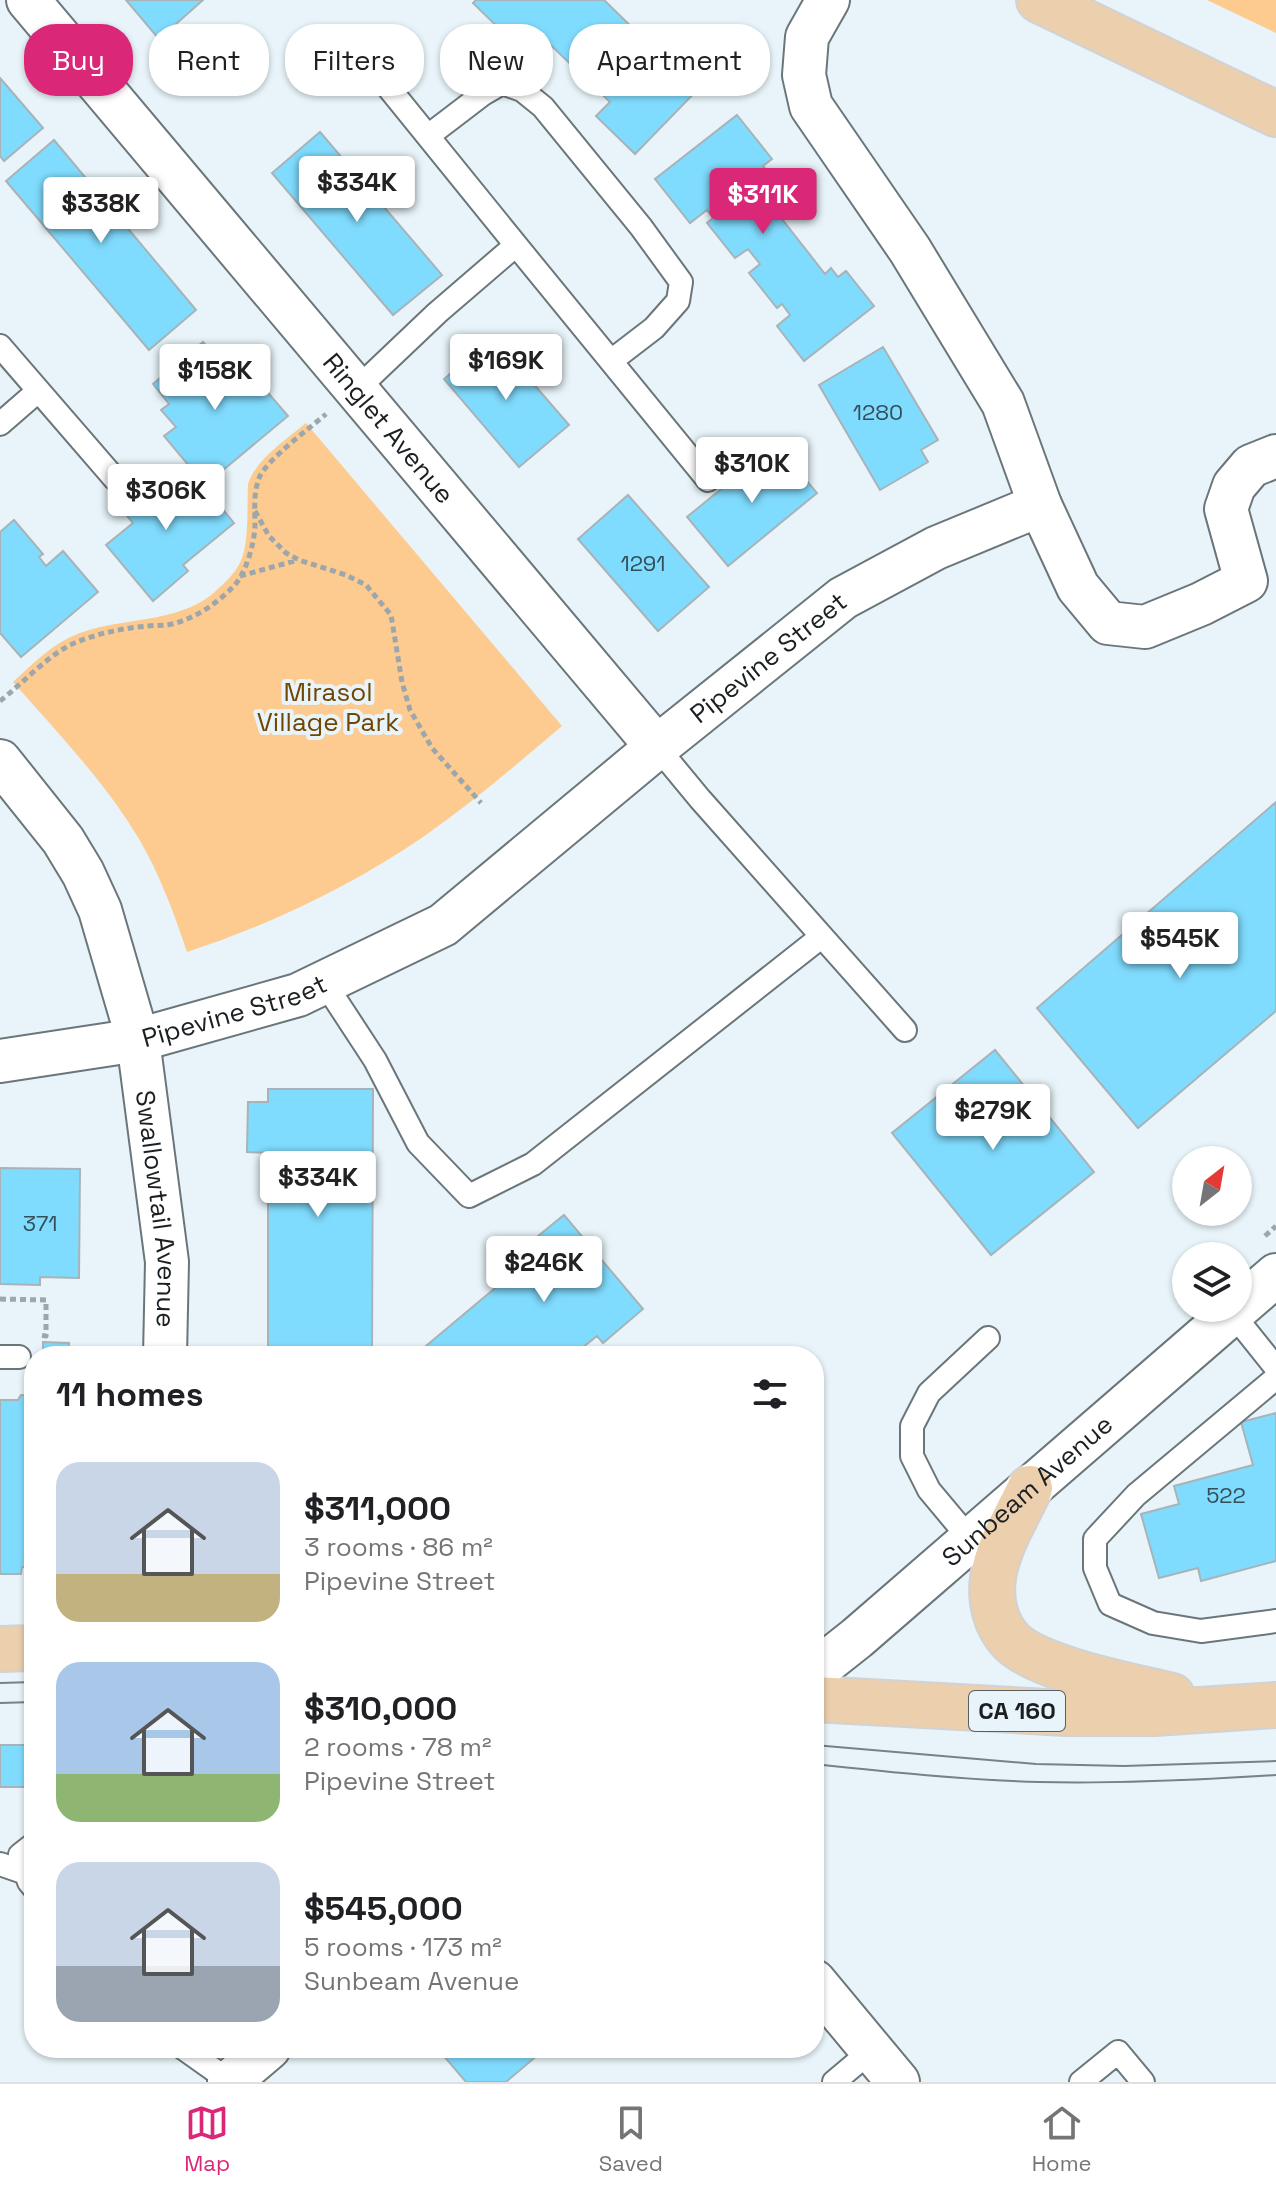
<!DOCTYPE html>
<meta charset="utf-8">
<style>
:root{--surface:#fff;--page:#f2f2f2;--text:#202124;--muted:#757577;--line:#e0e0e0;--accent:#db2777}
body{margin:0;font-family:"Space Grotesk",sans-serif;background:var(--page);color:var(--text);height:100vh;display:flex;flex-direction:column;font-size:30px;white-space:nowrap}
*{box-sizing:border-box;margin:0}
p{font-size:26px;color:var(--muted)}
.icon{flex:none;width:44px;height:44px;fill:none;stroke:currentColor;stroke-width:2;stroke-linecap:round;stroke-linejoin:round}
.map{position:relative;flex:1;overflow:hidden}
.side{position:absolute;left:24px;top:1346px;width:800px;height:712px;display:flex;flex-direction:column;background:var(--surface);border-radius:32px;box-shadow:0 2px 6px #0004}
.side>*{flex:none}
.guide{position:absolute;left:24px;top:24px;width:800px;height:72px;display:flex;gap:16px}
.needle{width:52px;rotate:31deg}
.controls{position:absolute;left:1172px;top:1146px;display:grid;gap:16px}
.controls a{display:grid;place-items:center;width:80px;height:80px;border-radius:50%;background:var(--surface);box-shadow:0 2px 6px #0004;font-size:40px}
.price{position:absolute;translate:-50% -68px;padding:0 18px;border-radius:8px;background:#fff;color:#222;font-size:26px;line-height:52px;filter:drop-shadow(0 2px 4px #0008)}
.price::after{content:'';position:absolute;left:50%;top:48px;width:24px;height:18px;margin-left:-12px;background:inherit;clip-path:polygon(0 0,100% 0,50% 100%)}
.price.current{background:var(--accent);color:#fff}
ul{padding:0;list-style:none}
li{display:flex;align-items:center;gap:24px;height:200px;padding:0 32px}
li span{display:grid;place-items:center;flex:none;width:224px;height:160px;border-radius:24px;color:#555}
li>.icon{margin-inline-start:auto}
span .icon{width:96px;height:96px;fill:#fffc;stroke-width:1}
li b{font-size:34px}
h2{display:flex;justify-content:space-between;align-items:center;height:96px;padding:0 32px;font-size:34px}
.chip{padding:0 28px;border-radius:32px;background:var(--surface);box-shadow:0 2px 6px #0004;font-size:28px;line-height:72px}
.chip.current{background:var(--accent);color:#fff}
.tabs{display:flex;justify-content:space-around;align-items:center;height:112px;border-top:2px solid var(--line);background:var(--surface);font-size:22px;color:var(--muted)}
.tabs a{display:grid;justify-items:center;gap:4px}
.tabs .current{color:var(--accent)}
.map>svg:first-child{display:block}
.green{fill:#fdcb8f}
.building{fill:#80dcfe;stroke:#a8b3b8;stroke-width:2}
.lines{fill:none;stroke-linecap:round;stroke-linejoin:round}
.lane-casing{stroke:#6b767a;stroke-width:26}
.street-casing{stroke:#6b767a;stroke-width:46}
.primary-casing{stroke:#d1d2d3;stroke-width:48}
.path{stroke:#9da6aa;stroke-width:5;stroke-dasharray:6 4;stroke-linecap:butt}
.lane{stroke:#fff;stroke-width:22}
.street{stroke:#fff;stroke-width:42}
.primary{stroke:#eccfad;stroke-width:44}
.tram{stroke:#798184;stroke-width:2}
.labels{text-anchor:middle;stroke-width:8;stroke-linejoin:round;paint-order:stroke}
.number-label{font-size:22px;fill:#344e58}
.shield{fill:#e8f4f9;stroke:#585f62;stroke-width:2}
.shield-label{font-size:24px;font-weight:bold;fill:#1b1f21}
.street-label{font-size:26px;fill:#1b1f21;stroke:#e8f4f9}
.park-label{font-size:26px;fill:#704602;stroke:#e8f4f9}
</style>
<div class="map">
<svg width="1276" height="2082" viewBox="0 0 1276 2082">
<rect width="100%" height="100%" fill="#e8f4f9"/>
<path class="green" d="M1207,0h69v33z
M306,423l256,303c-45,38 -90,77 -139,111 -72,49 -153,88 -236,115 -13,-39 -27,-77 -48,-113 -34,-57 -82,-107 -126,-157 22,-20 42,-41 70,-50 46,-16 101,-8 137,-45 9,-8 18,-18 22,-29 7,-18 5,-53 6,-74 8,-25 38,-44 58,-61z"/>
<path class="building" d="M126,0h77l-44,39z
M476,0h128l40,39 5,-5 14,14 5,-5 38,38 -71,73 -39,-38 14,-14 -76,-73 -17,17 -44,-43z
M0,78l43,50 -39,33 -4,-5z
M737,115l35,44 -9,7 11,14 -14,11 65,83 6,-6 7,9 8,-6 28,35 -70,55 -27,-35 13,-11 -8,-11 -5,4 -28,-35 11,-9 -12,-15 -13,9 -28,-35 6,-5 -6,-8 -17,13 -35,-44z
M320,132l122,143 -49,40 -121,-142z
M54,140l142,170 -47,40 -143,-169z
M493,337l76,88 -50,42 -75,-88z
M203,342l24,29 6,-5 11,13 7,-6 37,43 -83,69 -41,-49 12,-9 -15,-17 8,-6 -16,-20z
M883,347l55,93 -17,10 7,12 -48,28 -61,-105z
M776,444l41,49 -89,73 -41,-49z
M161,469l14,16 5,-4 16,17 10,-9 28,34 -51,42 5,6 -35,30 -47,-56 27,-22 -15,-18z
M628,495l81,92 -51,44 -80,-92z
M14,520l29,34 -4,3 7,9 17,-15 35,41 -77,65 -21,-24v-101z
M1276,802v209l-138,117 -101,-120z
M995,1050l99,122 -103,83 -99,-122z
M268,1089h105l-1,267h-104v-203l-21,-1 1,-50h20z
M0,1168l80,1 -1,109 -39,-1v8l-40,-1z
M564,1215l79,94 -40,34 -6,-7 -25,20h-158l117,-98 -9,-9z
M43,1342l26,1 -1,13h-25z
M21,1395l13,1v171h-12l-1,7h-21v-174h18z
M1276,1413v148l-75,20 -3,-13 -39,10 -18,-64 38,-10 -5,-18 79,-21 -12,-43z
M0,1745h34v42h-34z
M437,2048h109l-40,34h-40z"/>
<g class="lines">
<defs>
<path id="lane" d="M371,66l145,179
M428,136l55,-42 19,-11 20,7 21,17 98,120 40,55 -3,19 -24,27 -43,33
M0,346l115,133
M357,389l80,-76 79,-68 192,235
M0,424l38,-33
M657,747l43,52 205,231
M324,982l51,78 43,83 51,53 64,-32 288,-227
M1232,1313l44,55
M0,1357h19
M1276,1378l-140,117 -41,44v29l15,36 43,19 48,8 75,-10
M970,1539l-41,-49 -17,-34v-30l17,-33 59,-55
M34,1844l-14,11 9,27 5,6
M0,1864l26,9
M183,2048l48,34
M834,2082l38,-32
M1081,2082l37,-30 25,30"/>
<g id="street">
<path id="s1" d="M28,0l629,747"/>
<path d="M828,0l-21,37 -3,38 7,31 99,144 93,153 37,102 38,82 30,36 37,4 56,-23 45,-23 -20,-72 8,-23 17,-20 25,-10"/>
<path id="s2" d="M0,761l63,79 20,33 17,37 38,130 29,222 -2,94"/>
<path id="s3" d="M0,1061l138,-21 160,-45 145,-70 214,-178 186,-149 93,-50 104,-43"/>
<path d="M1238,1308l38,-33"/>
<path id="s4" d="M814,1672l43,-34 381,-330"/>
<path d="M814,1981l84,101"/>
<path d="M229,2082l40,-34"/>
</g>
<path id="primary" d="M1039,0l237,114
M1030,1488c-13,28 -33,59 -37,90 -3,22 2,46 18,63 27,28 121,45 161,55
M0,1649l34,-1
M814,1699l252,14h88l122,-8"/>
</defs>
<use href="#lane" class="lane-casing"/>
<use href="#street" class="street-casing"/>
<use href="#primary" class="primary-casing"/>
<path class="path" d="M255,511l14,25 17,17 13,7 47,15 20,10 25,30 11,67 8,28 22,38 49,55
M240,576l58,-16
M0,701c22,-17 52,-50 77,-59 22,-9 47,-14 71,-16 8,-1 16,0 24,-2 24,-6 44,-20 61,-37 13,-13 22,-45 22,-63 0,-16 -2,-32 5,-48 9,-18 49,-47 66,-62
M1265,1236l11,-10
M0,1299l46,1v36l-6,-1v2"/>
<use href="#lane" class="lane"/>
<use href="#street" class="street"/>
<use href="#primary" class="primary"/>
<path class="tram" d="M0,1683l34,-1
M0,1703l34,-1
M814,1745l222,19 88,2 152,-5
M814,1764c75,8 150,16 225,18 79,2 158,-2 237,-7"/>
</g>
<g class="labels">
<g class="number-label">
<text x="878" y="420">1280</text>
<text x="643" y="571">1291</text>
<text x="40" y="1231">371</text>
<text x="1226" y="1503">522</text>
</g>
<rect class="shield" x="969" y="1691" width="96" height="40" rx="6"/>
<g class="shield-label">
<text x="1017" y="1719">CA 160</text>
</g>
<g class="street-label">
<text dy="9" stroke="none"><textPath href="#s1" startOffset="560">Ringlet Avenue</textPath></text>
<text dy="9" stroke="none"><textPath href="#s3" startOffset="888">Pipevine Street</textPath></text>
<text dy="9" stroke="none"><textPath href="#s3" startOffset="240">Pipevine Street</textPath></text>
<text dy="9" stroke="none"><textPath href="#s2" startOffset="486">Swallowtail Avenue</textPath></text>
<text dy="9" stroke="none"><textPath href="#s4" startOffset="280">Sunbeam Avenue</textPath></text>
</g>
<g class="park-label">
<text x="328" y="701">Mirasol<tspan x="328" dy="30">Village Park</tspan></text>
</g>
</g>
</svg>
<div class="controls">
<a><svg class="needle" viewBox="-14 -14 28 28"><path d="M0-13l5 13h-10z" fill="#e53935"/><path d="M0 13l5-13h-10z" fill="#757577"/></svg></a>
<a><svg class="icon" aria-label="layers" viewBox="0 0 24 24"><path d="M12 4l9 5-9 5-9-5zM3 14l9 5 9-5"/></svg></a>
</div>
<b class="price" style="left:357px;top:224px">$334K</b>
<b class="price current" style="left:763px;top:236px">$311K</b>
<b class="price" style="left:101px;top:245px">$338K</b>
<b class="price" style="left:506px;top:402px">$169K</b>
<b class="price" style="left:215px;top:412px">$158K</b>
<b class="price" style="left:752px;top:505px">$310K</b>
<b class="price" style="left:166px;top:532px">$306K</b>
<b class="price" style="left:1180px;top:980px">$545K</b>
<b class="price" style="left:993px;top:1152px">$279K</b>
<b class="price" style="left:318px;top:1219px">$334K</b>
<b class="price" style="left:544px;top:1304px">$246K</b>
<div class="guide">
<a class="chip current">Buy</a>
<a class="chip">Rent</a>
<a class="chip">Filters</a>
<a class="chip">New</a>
<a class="chip">Apartment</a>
</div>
<section class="side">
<h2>11 homes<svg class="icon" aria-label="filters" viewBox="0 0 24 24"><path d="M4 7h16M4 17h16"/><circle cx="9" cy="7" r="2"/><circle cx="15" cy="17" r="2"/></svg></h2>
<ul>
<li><span style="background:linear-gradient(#c9d6e8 70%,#c2b280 0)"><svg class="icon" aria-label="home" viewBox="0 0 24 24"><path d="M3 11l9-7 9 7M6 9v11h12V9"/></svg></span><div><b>$311,000</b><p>3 rooms · 86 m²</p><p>Pipevine Street</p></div></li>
<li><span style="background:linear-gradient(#a9c7e8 70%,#8fb573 0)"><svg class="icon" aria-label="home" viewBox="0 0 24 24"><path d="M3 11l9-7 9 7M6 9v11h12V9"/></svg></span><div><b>$310,000</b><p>2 rooms · 78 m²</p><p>Pipevine Street</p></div></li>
<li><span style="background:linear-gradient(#c9d6e8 65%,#9aa5b1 0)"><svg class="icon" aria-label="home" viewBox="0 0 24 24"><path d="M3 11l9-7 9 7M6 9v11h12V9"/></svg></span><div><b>$545,000</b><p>5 rooms · 173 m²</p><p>Sunbeam Avenue</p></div></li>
</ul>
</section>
</div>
<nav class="tabs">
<a class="current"><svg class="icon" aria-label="map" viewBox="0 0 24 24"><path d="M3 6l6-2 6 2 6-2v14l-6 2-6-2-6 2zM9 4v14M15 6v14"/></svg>Map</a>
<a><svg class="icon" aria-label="saved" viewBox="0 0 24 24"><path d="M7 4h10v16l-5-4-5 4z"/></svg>Saved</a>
<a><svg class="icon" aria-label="home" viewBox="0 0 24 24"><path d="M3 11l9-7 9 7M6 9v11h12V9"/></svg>Home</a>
</nav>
